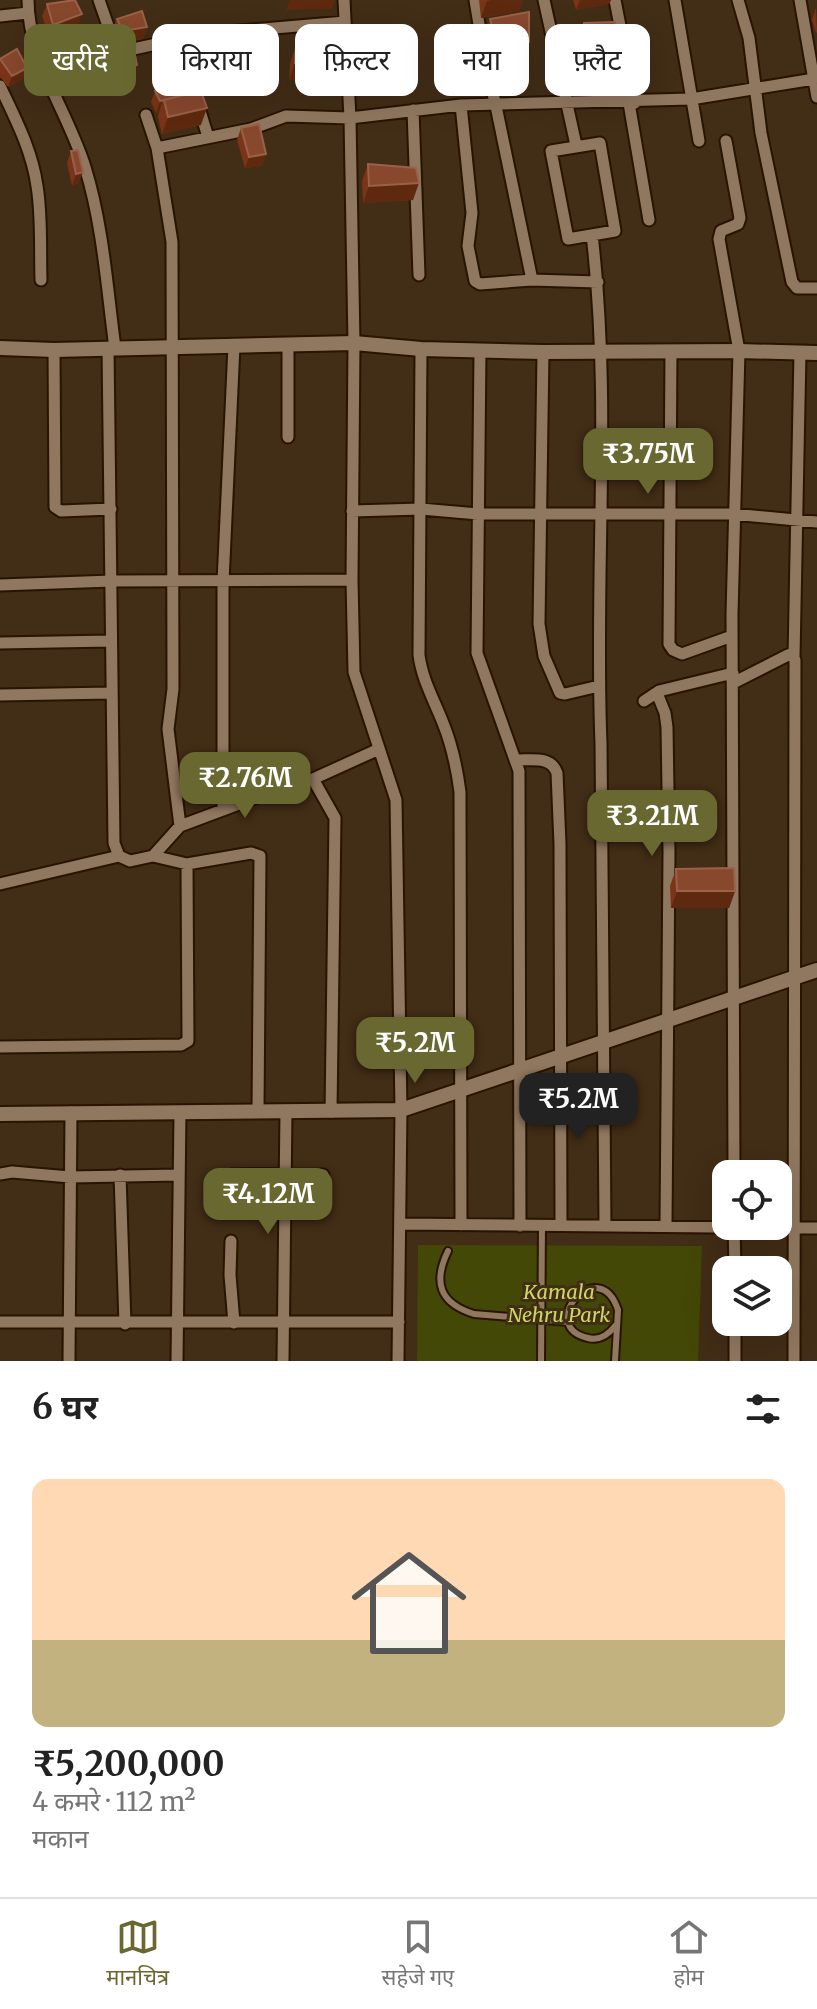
<!DOCTYPE html>
<html lang="hi">
<meta charset="utf-8">
<style>
:root{--surface:#fff;--page:#f2f2f2;--text:#222;--muted:#767676;--line:#e0e0e0;--accent:#696830}
body{margin:0;font-family:Merriweather,"Noto Sans Devanagari",serif;background:var(--page);color:var(--text);height:100vh;display:flex;flex-direction:column;font-size:30px;white-space:nowrap}
*{box-sizing:border-box;margin:0}
p{font-size:26px;color:var(--muted)}
.icon{flex:none;width:44px;height:44px;fill:none;stroke:currentColor;stroke-width:2;stroke-linecap:round;stroke-linejoin:round}
.map{position:relative;height:1361px;overflow:hidden}
.details{display:flex;flex-direction:column;background:var(--surface);flex:1}
.details>*{flex:none}
.banner{position:absolute;left:24px;top:24px;width:770px;height:72px;display:flex;gap:16px}
.controls{position:absolute;left:712px;top:1160px;display:grid;gap:16px}
.controls a{display:grid;place-items:center;width:80px;height:80px;border-radius:16px;background:var(--surface);box-shadow:0 8px 32px #0002;font-size:40px}
.price{position:absolute;translate:-50% -68px;padding:0 18px;border-radius:16px;background:var(--accent);color:#fff;font-size:26px;line-height:52px;filter:drop-shadow(0 2px 4px #0008)}
.price::after{content:'';position:absolute;left:50%;top:48px;width:24px;height:18px;margin-left:-12px;background:inherit;clip-path:polygon(0 0,100% 0,50% 100%)}
.price.on{background:#222;color:#fff}
ul{padding:0;list-style:none}
li{display:grid;align-content:center;gap:16px;height:424px;padding:0 32px}
li span{display:grid;place-items:center;height:248px;border-radius:16px;color:#555}
li>.icon{margin-inline-start:auto}
span .icon{width:144px;height:144px;fill:#fffc;stroke-width:1}
li b{font-size:34px}
h2{display:flex;justify-content:space-between;align-items:center;height:96px;padding:0 32px;font-size:34px}
.pill{padding:0 28px;border-radius:16px;background:var(--surface);box-shadow:0 8px 32px #0002;font-size:28px;line-height:72px}
.pill.on{background:var(--accent);color:#fff}
.dock{display:flex;justify-content:space-around;align-items:center;height:112px;border-top:2px solid var(--line);background:var(--surface);font-size:22px;color:var(--muted)}
.dock a{display:grid;justify-items:center;gap:4px}
.dock .on{color:var(--accent)}
.map>svg:first-child{display:block}
.green{fill:#434806}
.lines{fill:none;stroke-linecap:round;stroke-linejoin:round}
.service-casing{stroke:#281400;stroke-width:10}
.minor-casing{stroke:#281400;stroke-width:15}
.tertiary-casing{stroke:#281400;stroke-width:18}
.service{stroke:#90775f;stroke-width:6}
.minor{stroke:#90775f;stroke-width:11}
.tertiary{stroke:#90775f;stroke-width:14}
.wall{fill:#7b3417}
.shaded-wall{fill:#5e290e}
.building{fill:#88482d;stroke:#9a6148;stroke-width:2}
.labels{text-anchor:middle;stroke-width:6;stroke-linejoin:round;paint-order:stroke}
.park-label{font-size:20px;font-style:italic;fill:#ccd862;stroke:#422d16}
</style>
<div class="map">
<svg width="817" height="1361" viewBox="0 0 817 1361">
<rect width="100%" height="100%" fill="#422d16"/>
<path class="green" d="M418,1245l284,1 -4,115h-281z"/>
<g class="lines">
<defs>
<path id="service" d="M448,1251c-15,31 -9,52 26,63l95,8
M615,1326c-7,9 -16,15 -27,12 -53,-12 11,-86 30,-28l-3,51
M541,1361l1,-135"/>
<path id="minor" d="M28,0c0,59 40,112 57,167 18,58 22,121 30,181
M99,0l16,46 9,5 79,-17 142,-12
M344,0l6,118 4,225 -2,237 2,92 42,128 5,310 -3,251
M475,0l10,61 11,45 36,174
M544,0l32,145
M615,0l20,103
M675,0l24,141
M738,0l11,38 12,95 31,149 5,6h20
M800,0l17,97
M0,16l28,-3
M183,38l6,37 19,62
M39,58l81,-1
M0,86c15,32 32,64 37,100 5,30 3,63 4,94
M629,103l20,117
M461,105l11,108 -4,33 7,35 5,3 52,-4 66,2
M413,110l6,165
M146,115l11,33 15,94 1,447 -5,40 12,97
M726,141l14,77 -2,6 -17,7 -2,8 20,112 -7,263 2,560
M600,143l15,88 -47,8 -17,-88z
M157,148l94,-19 35,-13 64,2 111,-13 230,-6 123,-20
M592,235c20,168 2,338 9,508l4,482
M108,348l6,495 5,13 11,5 23,-5 34,8 64,-11 9,3 -2,256
M421,349l-2,306c3,24 15,45 24,68 9,22 14,46 17,69l1,433
M54,350l1,157 6,4 50,-2
M480,350l-3,303 42,118 1,455
M671,351l-2,293 4,6 9,4 50,-18
M543,352l-4,272 5,32 16,37 5,1 34,-8
M288,437v-92
M352,511l69,-2 57,5h254l85,8
M0,585l112,-4 240,-1
M0,643l110,-2
M794,657l6,-305
M733,683l55,-28 3,-1 4,6 -1,701
M657,693l8,20 2,14 2,125 -3,373
M0,695l111,-2
M644,701l15,-10 74,-18
M517,760c16,0 34,-4 40,13l3,71 1,381
M313,779l66,-30
M223,810v-228l11,-236
M153,856l27,-30 123,-46 10,-1 22,39 -4,294
M0,884l119,-28
M0,1047l181,-2 7,-4 -1,-177
M0,1174l12,-2 58,5 109,-2
M120,1175l5,149
M231,1175c30,-2 61,1 92,0
M400,1224l417,4
M734,1226l1,44
M231,1241l-1,34 4,48
M0,1322h399
M735,1322v39
M69,1361l2,-249
M177,1361l3,-249
M283,1361l3,-250"/>
<path id="tertiary" d="M0,348l54,2 300,-7 67,6 122,3 196,-1 78,2
M0,1114l401,-4 416,-140"/>
</defs>
<use href="#service" class="service-casing"/>
<use href="#minor" class="minor-casing"/>
<use href="#tertiary" class="tertiary-casing"/>
<use href="#service" class="service"/>
<use href="#minor" class="minor"/>
<use href="#tertiary" class="tertiary"/>
</g>
<path class="wall" d="M479,0h44l-4,11 -38,7z
M573,0h38l-2,4 -33,6z
M47,4l31,21 -29,11 -7,-20z
M816,8l1,24 -1,1 -4,-13z
M117,19l30,8 -4,12 -24,4 -7,-13z
M490,19l33,40 -31,5 -8,-28z
M584,23l32,11 -4,11 -33,3 1,-13z
M296,46l37,34h-44l1,-17z
M117,51l16,25 -15,5 -5,-19z
M0,59l23,20 -15,8 -8,-10z
M568,65l17,26h-18l-3,-15z
M155,91l46,34 -39,9 -4,-17 1,-5 -3,1 -5,-11z
M241,128l25,26 -4,12 -17,2 -8,-28z
M71,151l12,21 -5,11 -6,3 -5,-23z
M368,164l45,36 -50,3 -1,-22z
M676,869l59,22 -6,17h-58l-1,-22z"/>
<path class="shaded-wall" d="M290,0h45l-3,9 -46,1z
M492,0h31l-4,11 -38,7 6,-17z
M580,0h31l-2,4 -33,6z
M82,14l-4,11 -29,11 4,-11z
M147,27l-4,12 -24,4 4,-12z
M616,34l-4,11 -33,3 4,-11z
M529,42l-6,17 -31,5 6,-17z
M295,63h44l-6,17h-44z
M137,65l-4,11 -15,5 4,-12z
M27,68l-4,11 -15,8 4,-11z
M589,79l-4,12h-18l4,-11z
M163,100l-4,12 -3,1 4,-12z
M207,108l-6,17 -39,9 6,-17z
M266,154l-4,12 -17,2 4,-11z
M83,172l-5,11 -6,3 4,-12z
M419,183l-6,17 -50,3 6,-17z
M677,891h58l-6,17h-58z"/>
<path class="building" d="M75,0l7,14 -29,11 -6,-21z
M142,11l5,16 -24,4 -6,-12z
M529,12v30l-31,5 -8,-28z
M615,22l1,12 -33,3 1,-14z
M296,46h44l-1,17h-44z
M17,49l10,19 -15,8 -12,-17z
M134,50l3,15 -15,4 -5,-18z
M586,62l3,17 -18,1 -3,-15z
M187,82l5,11 -32,8 -5,-10z
M201,91l6,17 -39,9 -4,-17z
M259,124l7,30 -17,3 -8,-29z
M78,150l5,22 -7,2 -5,-23z
M368,164l48,4 3,15 -50,3z
M734,868l1,23h-58l-1,-22z"/>
<g class="labels">
<g class="park-label">
<text x="559" y="1299">Kamala<tspan x="559" dy="23">Nehru Park</tspan></text>
</g>
</g>
</svg>
<div class="controls">
<a><svg class="icon" aria-label="locate" viewBox="0 0 24 24"><circle cx="12" cy="12" r="6"/><path d="M12 2v4M12 18v4M2 12h4M18 12h4"/></svg></a>
<a><svg class="icon" aria-label="layers" viewBox="0 0 24 24"><path d="M12 4l9 5-9 5-9-5zM3 14l9 5 9-5"/></svg></a>
</div>
<b class="price" style="left:648px;top:496px">₹3.75M</b>
<b class="price" style="left:245px;top:820px">₹2.76M</b>
<b class="price" style="left:652px;top:858px">₹3.21M</b>
<b class="price" style="left:415px;top:1085px">₹5.2M</b>
<b class="price on" style="left:578px;top:1141px">₹5.2M</b>
<b class="price" style="left:268px;top:1236px">₹4.12M</b>
<div class="banner">
<a class="pill on">खरीदें</a>
<a class="pill">किराया</a>
<a class="pill">फ़िल्टर</a>
<a class="pill">नया</a>
<a class="pill">फ़्लैट</a>
</div>
</div>
<section class="details">
<h2>6 घर<svg class="icon" aria-label="filters" viewBox="0 0 24 24"><path d="M4 7h16M4 17h16"/><circle cx="9" cy="7" r="2"/><circle cx="15" cy="17" r="2"/></svg></h2>
<ul>
<li><span style="background:linear-gradient(#ffd9b3 65%,#c2b280 0)"><svg class="icon" aria-label="home" viewBox="0 0 24 24"><path d="M3 11l9-7 9 7M6 9v11h12V9"/></svg></span><div><b>₹5,200,000</b><p>4 कमरे · 112 m²</p><p>मकान</p></div></li>
</ul>
</section>
<nav class="dock">
<a class="on"><svg class="icon" aria-label="map" viewBox="0 0 24 24"><path d="M3 6l6-2 6 2 6-2v14l-6 2-6-2-6 2zM9 4v14M15 6v14"/></svg>मानचित्र</a>
<a><svg class="icon" aria-label="saved" viewBox="0 0 24 24"><path d="M7 4h10v16l-5-4-5 4z"/></svg>सहेजे गए</a>
<a><svg class="icon" aria-label="home" viewBox="0 0 24 24"><path d="M3 11l9-7 9 7M6 9v11h12V9"/></svg>होम</a>
</nav>
